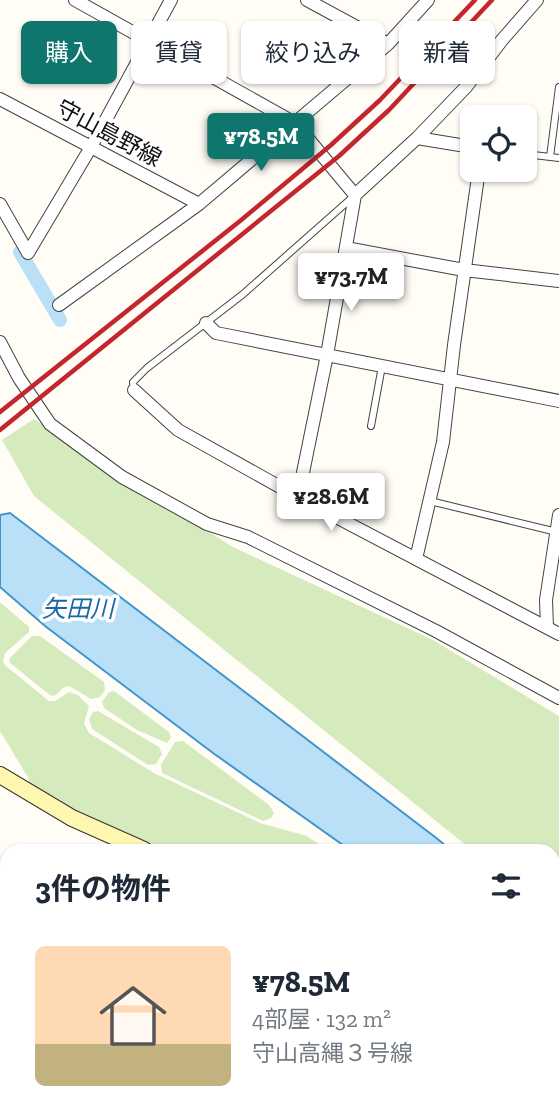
<!DOCTYPE html>
<html lang="ja">
<meta charset="utf-8">
<style>
:root{--surface:#fff;--page:#f6f6f7;--text:#1f2937;--muted:#747a83;--line:#e0e1e3;--accent:#0f766e}
body{margin:0;font-family:"Zilla Slab","Noto Sans JP",serif;background:var(--page);color:var(--text);height:100vh;display:flex;flex-direction:column;font-size:26px;white-space:nowrap}
*{box-sizing:border-box;margin:0}
p{font-size:23px;color:var(--muted)}
.icon{flex:none;width:38px;height:38px;fill:none;stroke:currentColor;stroke-width:2;stroke-linecap:round;stroke-linejoin:round}
.map{position:relative;flex:1;overflow:hidden}
.sheet{position:absolute;left:0px;top:844px;width:560px;height:275px;display:flex;flex-direction:column;background:var(--surface);border-radius:21px 21px 0 0;box-shadow:0 2px 5px #0004}
.sheet>*{flex:none}
.hud{position:absolute;left:21px;top:21px;width:518px;height:63px;display:flex;gap:14px}
.fabs{position:absolute;left:460px;top:105px;display:grid;gap:14px}
.fabs a{display:grid;place-items:center;width:77px;height:77px;border-radius:10px;background:var(--surface);box-shadow:0 2px 5px #0004;font-size:35px}
.price{position:absolute;translate:-50% -60px;padding:0 16px;border-radius:7px;background:#fff;color:#222;font-size:23px;line-height:46px;filter:drop-shadow(0 2px 4px #0008)}
.price::after{content:'';position:absolute;left:50%;top:42px;width:21px;height:16px;margin-left:-10px;background:inherit;clip-path:polygon(0 0,100% 0,50% 100%)}
.price.current{background:var(--accent);color:#fff}
ul{padding:0;list-style:none}
li{display:flex;align-items:center;gap:21px;height:175px;padding:0 35px}
li+li{border-top:2px solid var(--line)}
li span{display:grid;place-items:center;flex:none;width:196px;height:140px;border-radius:10px;color:#555}
li>.icon{margin-inline-start:auto}
span .icon{width:84px;height:84px;fill:#fffc;stroke-width:1}
li b{font-size:30px}
h2{display:flex;justify-content:space-between;align-items:center;height:84px;padding:0 35px;font-size:30px}
.tag{padding:0 24px;border-radius:10px;background:var(--surface);box-shadow:0 2px 5px #0004;font-size:24px;line-height:63px}
.tag.current{background:var(--accent);color:#fff}
.map>svg:first-child{display:block}
.green{fill:#d5ebbd}
.water{fill:#b9e0f7;stroke:#3f96cf;stroke-width:2}
.lines{fill:none;stroke-linecap:round;stroke-linejoin:round}
.canal{stroke:#b9e0f7;stroke-width:14}
.lane-casing{stroke:#444;stroke-width:8}
.street-casing{stroke:#444;stroke-width:14}
.secondary-casing{stroke:#333;stroke-width:18}
.lane{stroke:#fff;stroke-width:6}
.street{stroke:#fff;stroke-width:12}
.secondary{stroke:#fff6b0;stroke-width:16}
.rail{stroke:#c4262e;stroke-width:4.5}
.labels{text-anchor:middle;stroke-width:7;stroke-linejoin:round;paint-order:stroke}
.street-label{font-size:23px;fill:#111;stroke:#fff}
.water-label{font-size:24px;font-style:italic;fill:#1768a6;stroke:#fff}
</style>
<div class="map">
<svg width="559" height="1118" viewBox="0 0 559 1118">
<rect width="100%" height="100%" fill="#fffdf5"/>
<path class="green" d="M34,419l197,127 202,94 126,76v217l-6,-7v-76h-81l-438,-354 -32,-56z
M0,602l29,25v5l-24,21 -2,9 3,4 43,35h6l14,-9 9,3 11,11 -5,18 5,9 65,40 106,50 47,13 20,14h-166l-87,-38 -45,-27v-6l-29,-48z
M32,636h8l64,46 1,8 -5,7 -9,2 -22,-13 -5,1 -8,8 -5,1 -41,-33 -1,-4z
M114,691l55,41 2,5 -4,6 -30,-13 -33,-22 -2,-6 7,-10z
M98,711l61,36 3,7 -6,10 -8,1 -56,-36 -3,-10 4,-7z
M183,741l86,64 5,8 -3,5 -8,3 -101,-48 -1,-8 14,-23z
M559,1079v39h-91l-3,-7h88v-28z
M260,1111h189l3,7h-193z"/>
<path class="water" d="M10,513l425,324 16,13h-101l-137,-97 -168,-127 -45,-39v-72z
M553,934l6,6v97l-6,-7z"/>
<g class="lines">
<path class="canal" d="M20,252l40,68"/>
<defs>
<path id="lane" d="M525,154l34,4
M550,157l9,-70
M134,390l-1,-8 14,-14 95,-73 112,-99
M371,426l11,-60
M430,501l127,31"/>
<path id="street" d="M75,0l220,123 60,72 -28,160 -29,142
M307,0l81,44
M0,99l199,105
M417,138l55,9
M355,195l62,-57 49,-51 36,-47 35,-40
M0,204l28,49 63,-106 80,-147
M346,248l118,22 95,11
M59,305l140,-101 189,-160 40,-44
M206,323l10,10 343,68
M0,342l19,36 31,46 72,53 85,47 41,13 188,94 123,67
M134,390l44,40 120,67 261,137
M416,559l27,-117 11,-97 25,-175
M547,627l-1,-27 13,-85"/>
<path id="secondary" d="M0,775l72,43 72,32
M457,1111l3,7"/>
</defs>
<use href="#lane" class="lane-casing"/>
<use href="#street" class="street-casing"/>
<use href="#secondary" class="secondary-casing"/>
<use href="#lane" class="lane"/>
<use href="#street" class="street"/>
<use href="#secondary" class="secondary"/>
<path class="rail" d="M0,412l240,-191 91,-76 49,-45 95,-100
M0,430l339,-274 50,-46 103,-110"/>
</g>
<g class="labels">
<g class="street-label">
<text transform="translate(109 133) rotate(28)" y="8">守山島野線</text>
</g>
<g class="water-label">
<text x="78" y="617">矢田川</text>
</g>
</g>
</svg>
<div class="fabs">
<a><svg class="icon" aria-label="locate" viewBox="0 0 24 24"><circle cx="12" cy="12" r="6"/><path d="M12 2v4M12 18v4M2 12h4M18 12h4"/></svg></a>
</div>
<b class="price current" style="left:261px;top:173px">¥78.5M</b>
<b class="price" style="left:351px;top:313px">¥73.7M</b>
<b class="price" style="left:331px;top:533px">¥28.6M</b>
<div class="hud">
<a class="tag current">購入</a>
<a class="tag">賃貸</a>
<a class="tag">絞り込み</a>
<a class="tag">新着</a>
</div>
<section class="sheet">
<h2>3件の物件<svg class="icon" aria-label="filters" viewBox="0 0 24 24"><path d="M4 7h16M4 17h16"/><circle cx="9" cy="7" r="2"/><circle cx="15" cy="17" r="2"/></svg></h2>
<ul>
<li><span style="background:linear-gradient(#ffd9b3 70%,#c2b280 0)"><svg class="icon" aria-label="home" viewBox="0 0 24 24"><path d="M3 11l9-7 9 7M6 9v11h12V9"/></svg></span><div><b>¥78.5M</b><p>4部屋 · 132 m²</p><p>守山高縄３号線</p></div></li>
</ul>
</section>
</div>
